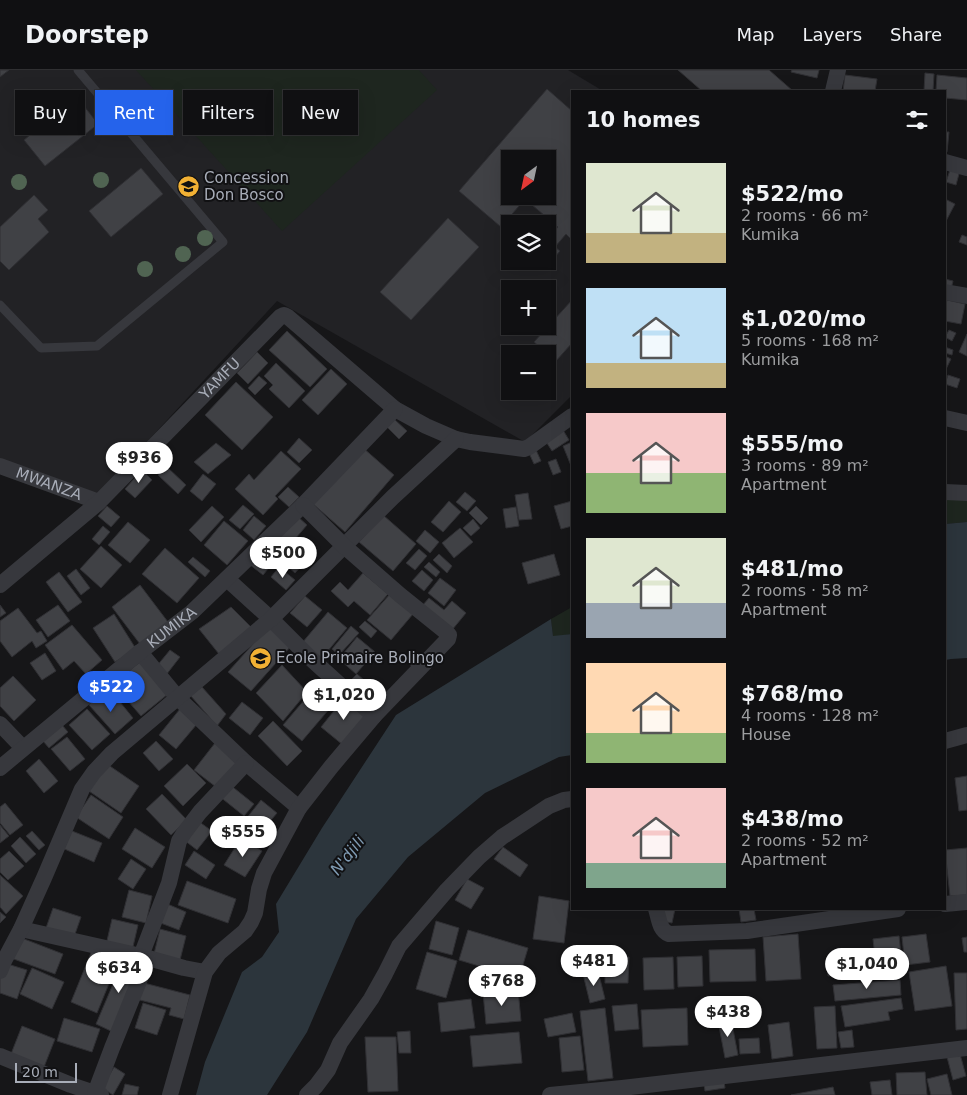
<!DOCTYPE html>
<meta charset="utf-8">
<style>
:root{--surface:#101012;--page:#1e1e20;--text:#f1f3f6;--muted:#9c9d9f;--line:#303032;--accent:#2563eb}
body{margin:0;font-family:"DejaVu Sans",sans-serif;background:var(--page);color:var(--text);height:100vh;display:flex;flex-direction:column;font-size:19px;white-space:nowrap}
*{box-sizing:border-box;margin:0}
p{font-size:16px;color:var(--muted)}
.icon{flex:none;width:28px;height:28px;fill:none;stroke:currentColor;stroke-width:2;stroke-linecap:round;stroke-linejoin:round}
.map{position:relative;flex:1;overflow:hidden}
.panel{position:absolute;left:571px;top:20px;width:375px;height:820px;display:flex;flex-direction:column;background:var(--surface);border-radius:0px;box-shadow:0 5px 20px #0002,0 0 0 1px var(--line)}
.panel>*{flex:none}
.guide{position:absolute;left:15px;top:20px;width:475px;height:45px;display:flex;gap:10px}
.needle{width:32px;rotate:213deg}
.tools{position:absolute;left:501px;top:80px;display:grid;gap:10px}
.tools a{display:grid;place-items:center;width:55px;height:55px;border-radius:0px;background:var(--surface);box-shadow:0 5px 20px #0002,0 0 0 1px var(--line);font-size:25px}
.scale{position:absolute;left:15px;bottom:12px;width:62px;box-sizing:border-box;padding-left:5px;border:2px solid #a8adb8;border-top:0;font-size:14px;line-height:18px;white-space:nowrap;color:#a8adb8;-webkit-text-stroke:4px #111113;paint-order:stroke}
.price{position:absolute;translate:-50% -42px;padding:0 11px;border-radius:18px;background:#fff;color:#222;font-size:16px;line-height:32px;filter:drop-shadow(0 1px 2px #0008)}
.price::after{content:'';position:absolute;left:50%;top:30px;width:15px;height:11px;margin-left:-8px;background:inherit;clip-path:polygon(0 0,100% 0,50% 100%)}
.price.active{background:var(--accent);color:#fff}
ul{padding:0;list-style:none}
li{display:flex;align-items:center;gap:15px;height:125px;padding:0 15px}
li span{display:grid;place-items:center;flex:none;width:140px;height:100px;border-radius:0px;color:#555}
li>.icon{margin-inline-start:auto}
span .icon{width:60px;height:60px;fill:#fffc;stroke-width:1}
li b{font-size:21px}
h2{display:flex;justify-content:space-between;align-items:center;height:60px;padding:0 15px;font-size:21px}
.chip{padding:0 18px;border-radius:0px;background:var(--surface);box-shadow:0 5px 20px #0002,0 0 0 1px var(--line);font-size:18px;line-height:45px}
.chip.active{background:var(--accent);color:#fff}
header{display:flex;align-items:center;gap:30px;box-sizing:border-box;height:70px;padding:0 25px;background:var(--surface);border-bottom:1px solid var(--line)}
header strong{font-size:24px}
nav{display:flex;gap:28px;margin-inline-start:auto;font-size:18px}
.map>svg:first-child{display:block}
.built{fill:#222225;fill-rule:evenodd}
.green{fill:#1e261f}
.water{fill:#2c353c}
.building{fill:#404145;stroke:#303034;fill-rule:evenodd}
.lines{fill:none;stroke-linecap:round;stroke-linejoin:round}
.lane{stroke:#37383d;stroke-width:9}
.street{stroke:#37383d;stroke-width:16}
.tree{fill:#506452}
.labels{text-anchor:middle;stroke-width:4;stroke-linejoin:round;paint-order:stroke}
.poi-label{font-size:15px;fill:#a8adb8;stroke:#111113;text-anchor:start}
.street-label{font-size:15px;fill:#a8adb8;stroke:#111113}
.water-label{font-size:16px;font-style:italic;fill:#7f9bb3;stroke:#111113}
</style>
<header>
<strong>Doorstep</strong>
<nav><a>Map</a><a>Layers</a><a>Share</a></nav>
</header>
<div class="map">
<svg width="967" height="1025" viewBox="0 0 967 1025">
<rect width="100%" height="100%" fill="#161618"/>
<path class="built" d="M0,0h568l35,21h-31v304l-47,47 -248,-141 -181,196 -96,-36zM510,89h38v37h-38zM510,154h38v37h-38zM510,219h38v37h-38zM510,284h38v37h-38z"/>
<path class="green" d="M136,0h283l18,20 -155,141z
M945,416l22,1v35l-22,2z
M572,537v27l-19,3 -2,-18z"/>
<path class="water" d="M967,452v136l-16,1 -6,1v-136z
M551,549l2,17 19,-2v121l-13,2 -74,36 -77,64 -52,62 -49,113 -40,63h-71l9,-33 37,-90 20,-15 17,-25 -3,-28 46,-76 74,-113z"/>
<path class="building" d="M0,0h9l-9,7z
M678,0h91l24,21h-91z
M792,0h27l-2,8 -26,-6z
M925,3l9,1 -1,17h-9z
M845,5l32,4 -2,12h-32z
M937,5l30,3v22l-22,-2v-7h-9z
M547,19l25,22v129l-6,-6 -11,13 5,4 -11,13 -4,-3h3v-23l10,-11 -33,-28 -24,28 -42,-36zM510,89h38v37h-38z
M77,27l21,27 -53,42 -21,-26z
M945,62h4l-2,20 -2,-1z
M951,97l9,3 -4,15 -10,-3z
M141,98l22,26 -52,43 -22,-26z
M34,125l14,15 -10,9 11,13 -40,38 -9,-9v-34z
M945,129l10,5 -9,17h-1z
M448,148l31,29 -68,73 -31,-28z
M962,165l5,2v8l-8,-3z
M945,209l8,2 -2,8 -6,-2z
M572,230v43l-16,18 -22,-19z
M947,230l18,4 -4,20 -16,-3v-13z
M949,260l7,3 -4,8 -7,-4z
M287,261l40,38 -17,18 -41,-37z
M967,264v22l-8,-4z
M945,277l8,3 -1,5 -7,-2z
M257,282l11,11 -20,21 -11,-11z
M945,286l6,3 -6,12z
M276,293l29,28 -16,17 -20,-19 4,-4 -9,-9z
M331,299l16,15 -29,31 -16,-15z
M948,305l12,4 -3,9 -12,-4z
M259,306l8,7 -12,12 -7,-7z
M236,312l37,35 -31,33 -37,-35z
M394,349l13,12 -8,8 -12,-12z
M563,360l6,10 -17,11 -7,-11z
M299,368l13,12 -13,13 -12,-11z
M572,372v26l-9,-22z
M216,373l15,12 -23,19 -14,-12z
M362,377l32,28 -49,57 -32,-28z
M536,380l5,11 -7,3 -5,-11z
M281,381l20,18 -26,27 3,3 -15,16 -28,-26 14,-15 5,6z
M556,389l5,13 -8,3 -5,-13z
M166,396l20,19 -8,9 -20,-19z
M142,400l10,10 -17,18 -10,-9z
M203,404l13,10 -14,17 -12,-10z
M288,417l11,10 -10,10 -11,-10z
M465,422l11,9 -9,10 -11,-9z
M528,423l4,26 -13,1 -4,-25z
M449,431l12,11 -18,20 -12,-10z
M572,431v25l-11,3 -7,-23z
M243,435l11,9 -14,15 -11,-9z
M107,436l13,11 -9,10 -13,-11z
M212,436l12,11 -23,25 -12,-12z
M476,436l12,12 -7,7 -12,-12z
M516,437l3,19 -13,2 -3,-19z
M383,445l33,29 -23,27 -34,-29z
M254,446l12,10 -12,14 -11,-10z
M297,446l10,9 -24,28 -10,-9z
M473,449l7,9 -9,8 -8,-8z
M224,451l24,20 -21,24 -23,-20z
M128,452l22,18 -20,23 -22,-18z
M103,456l7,6 -11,13 -7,-6z
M460,458l13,14 -19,16 -12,-15z
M425,460l14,12 -9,11 -14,-12z
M265,475l13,12 -15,18 -14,-11z
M101,476l21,19 -21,23 -21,-19z
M165,478l34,30 -22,25 -35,-29z
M291,478l15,13 -11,12 -15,-13z
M419,479l8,7 -12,14 -9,-7z
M439,484l13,12 -5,7 -14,-13z
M554,484l6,21 -32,9 -6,-21z
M193,487l17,14 -5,6 -17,-15z
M429,492l11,10 -4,5 -12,-10z
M279,497l16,13 -9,10 -15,-13z
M76,499l14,19 -9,7 -14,-19z
M422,500l11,10 -9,11 -12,-10z
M59,502l23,30 -14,10 -22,-30z
M363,503l25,21 -18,21 -16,-14 -6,6 -17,-16 9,-9 8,8z
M440,508l16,12 -12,16 -16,-13z
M140,515l28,37 -28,22 -28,-37z
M390,524l23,20 -22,26 -24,-20z
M305,526l17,14 -15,17 -17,-14z
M429,528l15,12 8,-9 14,12 -14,17 -30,-24z
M0,535l6,8 -6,4z
M58,535l12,16 -22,16 -12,-17z
M231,537l21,21 -33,26 -20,-25z
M18,538l19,25 4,-2 6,10 -11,7 -4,-7 -20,16 -12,-16v-20z
M328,542l19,16 -26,31 -19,-16z
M114,544l22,35 -21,13 -22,-34z
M365,551l12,10 -6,7 -12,-11z
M72,555l30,35 -16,14 -12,-13 -11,9 -18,-25z
M270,555l22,20 -41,46 -23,-19z
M351,556l8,7 -20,22 -7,-6z
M357,567l18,15 -19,22 -17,-15z
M170,580l10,7 -14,18 -10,-8z
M45,583l11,18 -14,9 -12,-17z
M416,583l7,10 -10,6 -6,-10z
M140,592l28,32 -27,22 -28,-32z
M282,595l25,27 -24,29 -27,-28z
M357,604l15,13 -6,7 -16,-13z
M13,606l23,24 -22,21 -14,-15v-18z
M323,608l19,16 -40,47 -19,-16z
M202,617l24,27 -9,12 -27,-31z
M101,623l9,9 6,-5 17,21 -18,16 -26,-29z
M345,627l22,19 -24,29 -22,-18z
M242,632l21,16 -13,17 -21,-17z
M87,639l23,25 -18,16 -23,-25z
M180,639l17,15 -21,25 -17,-14z
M273,651l29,30 -15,15 -29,-30z
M62,655l6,7 -19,16 -6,-7z
M67,667l18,22 -15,12 -19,-22z
M156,671l17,18 -14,12 -16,-18z
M215,673l23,18 -22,26 -22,-17z
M39,689l19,22 -14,12 -18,-22z
M104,692l35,24 -18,27 -35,-24z
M187,694l19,19 -23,23 -19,-20z
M967,706v34l-8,1 -4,-33z
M229,714l25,20 -10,12 -25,-20z
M162,724l25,26 -16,15 -25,-26z
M91,725l32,22 -14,22 -33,-22z
M261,730l16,13 -16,19 -15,-13z
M5,733l18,22 -13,10 -10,-12v-16z
M198,751l14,10 -15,19 -13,-10z
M0,755l9,11 -9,7z
M135,758l30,19 -13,21 -30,-19z
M67,759l35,14 -8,19 -34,-15z
M32,761l13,14 -6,5 -13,-14z
M20,767l16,17 -10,9 -15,-17z
M241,768l21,13 -17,26 -21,-12z
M503,777l25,18 -8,12 -26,-18z
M967,778v47l-17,1 -5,-46z
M9,781l15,15 -16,14 -8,-8v-13z
M194,781l21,14 -9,14 -21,-14z
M131,789l15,10 -13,20 -15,-10z
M0,805l23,21 -17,18 -6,-7z
M467,809l17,9 -13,21 -16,-9z
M187,811l49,18 -8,24 -50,-18z
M129,820l23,6 -6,27 -24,-6z
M539,826l30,5 -5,42 -31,-4z
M165,833l21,9 -7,18 -21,-8z
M53,838l28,9 -7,20 -28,-9z
M663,839h12l-3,14 -11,-2z
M739,839h15l2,11 -15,2z
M0,842l6,5 -6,6z
M112,849l26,6 -6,26 -26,-6z
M436,851l23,7 -7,27 -23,-6z
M160,859l26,7 -6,24 -26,-6z
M468,860l60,18 -9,30 -60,-18z
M798,864l3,45 -35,2 -3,-44z
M926,864l4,28 -25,3 -3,-28z
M899,866l3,28 -26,2 -3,-27z
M19,867l44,17 -8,20 -44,-16z
M967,867v15h-3l-2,-14z
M93,878l26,11 -22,54 -26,-11z
M755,879l1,32 -46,1 -1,-32z
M427,882l30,9 -11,37 -30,-9z
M125,886l18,7 -30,69 -17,-8z
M605,886l24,1 -1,26h-23z
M702,886l1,30 -25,1 -1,-30z
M673,887l1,32 -30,1 -1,-32z
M853,892l1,10 -10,1 -1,-10z
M4,893l23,7 -10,29 -17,-6v-17z
M837,893l1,12 -10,1 -1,-12z
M946,896l6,40 -37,5 -6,-39z
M32,898l32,14 -12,27 -32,-15z
M598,901l7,28 -15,4 -7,-29z
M954,903h13v56l-11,1z
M900,910l1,15 -66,6 -2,-16z
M140,912l50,13 -6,24 -15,-4 2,-7 -35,-9z
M518,919l3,32 -35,3 -3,-31z
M901,928l2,11 -15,3 2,8 -45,7 -4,-21z
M471,929l4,29 -34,4 -3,-29z
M143,933l23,7 -9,25 -22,-7z
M637,934l2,25 -24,2 -3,-25z
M835,936l2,42 -20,1 -3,-42z
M605,938l8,70 -25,3 -8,-70z
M687,938l1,37 -45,2 -2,-37z
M572,943l4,19 -28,5 -4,-18z
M64,948l36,11 -8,23 -35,-11z
M731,949l7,36 -13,3 -7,-37z
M789,952l4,34 -21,3 -4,-34z
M22,956l33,13 -11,28 -33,-13z
M852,960l2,17 -13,1 -3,-16z
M410,961l1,22h-12l-2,-21z
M519,962l3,31 -49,4 -3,-31z
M580,966l4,34 -22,2 -3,-34z
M365,967h31l2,54 -30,1z
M759,968l1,15 -20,1 -1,-15z
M960,984l6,22 -13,4 -6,-23z
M114,997l11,7 -12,21 -11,-7z
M925,1002l2,23h-30l-1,-22z
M947,1004l5,21h-21l-4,-16z
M890,1010l2,15h-20l-2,-13z
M724,1011l1,7 -20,3 -1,-7z
M125,1014l14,3 -2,8h-15z
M833,1017l2,8h-44z"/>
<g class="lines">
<path class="lane" d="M0,235l41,43 56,-2 126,-104 -145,-172"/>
<g class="street">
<path d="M833,21l5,-21"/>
<path d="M945,92l22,6"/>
<path d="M945,222l22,4"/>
<path d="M945,348l22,5"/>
<path id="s1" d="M0,396l99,36"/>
<path d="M945,422l22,1"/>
<path d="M227,509l44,40 36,36 67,61"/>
<path id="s2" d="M0,515l99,-83 181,-185 4,-2 4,2 107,92 31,17 30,13 14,3 54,7 5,-2 43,-31"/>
<path d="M140,582l38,46 68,65 53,45"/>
<path d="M0,654l23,24"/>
<path d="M945,671l22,-6"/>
<path id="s3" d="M0,698l140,-116 52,-40 111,-107 92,-96"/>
<path d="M945,834l22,-2"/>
<path d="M656,839c3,9 3,21 13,25l78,-3 151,-22"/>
<path d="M21,859l120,27 43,12 21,4"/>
<path d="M141,886l28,-73 10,-42 5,-8 16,-21 46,-49"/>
<path d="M0,901l4,-10 17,-32 23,-51 38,-89 12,-17 18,-19 159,-134 122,-122 63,-58"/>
<path d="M0,986l71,29 30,10"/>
<path d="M95,1023l17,-45 36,-89"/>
<path d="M170,1025l35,-123 14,-19 26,-22 6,-9 4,-9 4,-24 5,-16 35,-65 32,-41 43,-51 74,-77 1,-4 -3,-3 -46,-37 -56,-49 -41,-41"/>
<path d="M307,1025l9,-9 12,-16 12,-27 31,-44 14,-25 14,-28 48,-56 32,-33 23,-20 47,-31 15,-6 8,-1"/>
<path d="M550,1025l72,-7 345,-40"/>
</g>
</g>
<g class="tree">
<circle cx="129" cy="32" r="8"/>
<circle cx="101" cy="110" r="8"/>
<circle cx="19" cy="112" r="8"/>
<circle cx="205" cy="168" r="8"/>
<circle cx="183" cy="184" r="8"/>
<circle cx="145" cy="199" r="8"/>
</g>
<defs>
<symbol id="school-disc" viewBox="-11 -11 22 22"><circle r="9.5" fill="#f2b134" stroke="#111113"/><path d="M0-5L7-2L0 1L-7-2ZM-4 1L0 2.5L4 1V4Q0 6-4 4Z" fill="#111"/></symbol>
</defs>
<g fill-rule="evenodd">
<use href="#school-disc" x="176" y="104" width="25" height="25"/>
<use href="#school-disc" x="248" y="576" width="25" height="25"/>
</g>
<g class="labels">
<g class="poi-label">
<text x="204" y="113">Concession<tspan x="204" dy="17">Don Bosco</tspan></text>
<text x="276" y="593">Ecole Primaire Bolingo</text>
</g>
<g class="street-label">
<text dy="5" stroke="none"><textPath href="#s2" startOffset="302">YAMFU</textPath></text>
<text dy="5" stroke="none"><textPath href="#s1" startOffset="52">MWANZA</textPath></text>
<text dy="5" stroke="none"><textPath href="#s3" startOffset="222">KUMIKA</textPath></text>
</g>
<g class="water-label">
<text transform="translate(347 785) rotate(-52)" y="6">N'djili</text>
</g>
</g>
</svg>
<div class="tools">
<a><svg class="needle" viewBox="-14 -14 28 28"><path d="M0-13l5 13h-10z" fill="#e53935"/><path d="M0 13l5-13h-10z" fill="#9c9d9f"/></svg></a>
<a><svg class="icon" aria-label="layers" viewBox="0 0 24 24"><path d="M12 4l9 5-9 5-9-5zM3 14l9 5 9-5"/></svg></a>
<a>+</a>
<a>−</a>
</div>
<div class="scale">20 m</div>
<b class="price" style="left:139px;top:414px">$936</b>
<b class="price" style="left:283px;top:509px">$500</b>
<b class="price active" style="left:111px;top:643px">$522</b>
<b class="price" style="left:344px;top:651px">$1,020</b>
<b class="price" style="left:243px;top:788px">$555</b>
<b class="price" style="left:594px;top:917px">$481</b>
<b class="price" style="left:867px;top:920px">$1,040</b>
<b class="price" style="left:119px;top:924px">$634</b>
<b class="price" style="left:502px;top:937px">$768</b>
<b class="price" style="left:728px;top:968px">$438</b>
<div class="guide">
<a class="chip">Buy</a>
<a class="chip active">Rent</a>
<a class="chip">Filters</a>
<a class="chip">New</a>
</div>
<section class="panel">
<h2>10 homes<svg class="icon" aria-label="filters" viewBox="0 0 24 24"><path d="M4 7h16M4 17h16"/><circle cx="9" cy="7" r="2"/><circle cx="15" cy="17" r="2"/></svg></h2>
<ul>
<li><span style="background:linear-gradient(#dfe7d0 70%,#c2b280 0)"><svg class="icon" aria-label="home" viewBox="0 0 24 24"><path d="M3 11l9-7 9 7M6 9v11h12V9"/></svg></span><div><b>$522/mo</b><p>2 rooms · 66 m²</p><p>Kumika</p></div></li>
<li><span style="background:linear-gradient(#bfe0f5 75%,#c2b280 0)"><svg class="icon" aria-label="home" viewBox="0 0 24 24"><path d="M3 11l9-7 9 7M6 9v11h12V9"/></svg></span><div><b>$1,020/mo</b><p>5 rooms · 168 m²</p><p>Kumika</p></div></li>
<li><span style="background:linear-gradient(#f6c9c9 60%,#8fb573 0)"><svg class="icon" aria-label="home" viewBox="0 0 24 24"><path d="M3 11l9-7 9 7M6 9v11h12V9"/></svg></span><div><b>$555/mo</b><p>3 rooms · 89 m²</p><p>Apartment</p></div></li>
<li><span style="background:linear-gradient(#dfe7d0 65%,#9aa5b1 0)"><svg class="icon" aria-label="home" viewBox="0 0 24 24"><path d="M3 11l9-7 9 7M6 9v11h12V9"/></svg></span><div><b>$481/mo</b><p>2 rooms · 58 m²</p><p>Apartment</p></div></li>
<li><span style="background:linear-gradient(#ffd9b3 70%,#8fb573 0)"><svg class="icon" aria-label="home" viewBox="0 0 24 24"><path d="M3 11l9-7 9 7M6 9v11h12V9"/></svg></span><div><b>$768/mo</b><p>4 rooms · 128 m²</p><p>House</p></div></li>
<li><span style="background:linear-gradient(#f6c9c9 75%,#7fa58c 0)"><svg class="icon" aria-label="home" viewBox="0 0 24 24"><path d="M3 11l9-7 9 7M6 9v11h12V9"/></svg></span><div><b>$438/mo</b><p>2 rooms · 52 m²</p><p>Apartment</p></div></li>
</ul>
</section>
</div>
